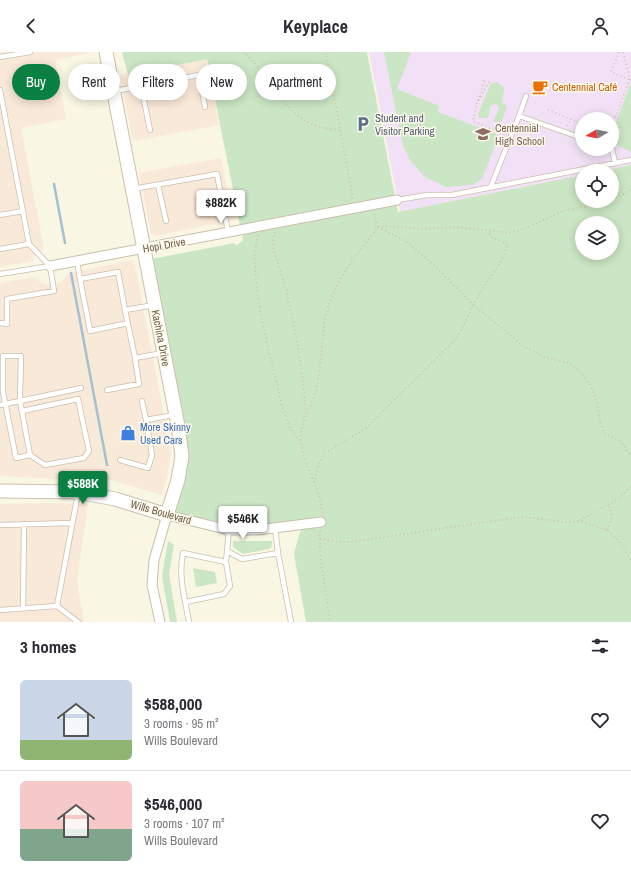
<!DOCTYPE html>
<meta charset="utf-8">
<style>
:root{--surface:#fff;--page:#f2f2f3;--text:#2b2b33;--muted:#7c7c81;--line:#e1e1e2;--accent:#0b8043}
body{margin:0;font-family:"Archivo Narrow",sans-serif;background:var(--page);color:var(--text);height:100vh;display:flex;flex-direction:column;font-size:15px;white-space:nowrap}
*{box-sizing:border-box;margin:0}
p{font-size:13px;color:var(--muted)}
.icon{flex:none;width:22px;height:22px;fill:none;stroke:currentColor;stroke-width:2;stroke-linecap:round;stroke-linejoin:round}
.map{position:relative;height:570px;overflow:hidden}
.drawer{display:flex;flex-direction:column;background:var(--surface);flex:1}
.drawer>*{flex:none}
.top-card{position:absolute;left:12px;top:12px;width:400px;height:36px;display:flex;gap:8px}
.needle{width:26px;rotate:260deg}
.buttons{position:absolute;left:575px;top:60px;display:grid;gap:8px}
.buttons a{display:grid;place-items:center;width:44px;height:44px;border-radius:50%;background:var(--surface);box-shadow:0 2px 10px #0003;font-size:20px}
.price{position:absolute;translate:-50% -34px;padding:0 9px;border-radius:4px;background:#fff;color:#222;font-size:13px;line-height:26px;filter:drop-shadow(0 1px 2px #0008)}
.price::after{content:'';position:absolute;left:50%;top:24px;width:12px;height:9px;margin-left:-6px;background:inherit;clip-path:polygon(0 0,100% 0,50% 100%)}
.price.selected{background:var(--accent);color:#fff}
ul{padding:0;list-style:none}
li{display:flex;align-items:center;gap:12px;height:100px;padding:0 20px}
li+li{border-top:1px solid var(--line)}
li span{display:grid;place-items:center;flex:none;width:112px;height:80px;border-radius:6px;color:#555}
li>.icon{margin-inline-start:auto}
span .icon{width:48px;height:48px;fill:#fffc;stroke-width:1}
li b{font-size:17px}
h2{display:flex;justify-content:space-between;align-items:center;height:48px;padding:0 20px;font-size:17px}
.chip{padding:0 14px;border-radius:18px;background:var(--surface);box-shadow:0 2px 10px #0003;font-size:14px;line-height:36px}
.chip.selected{background:var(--accent);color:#fff}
header{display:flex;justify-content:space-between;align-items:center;height:52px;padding:0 20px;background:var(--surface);font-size:18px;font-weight:800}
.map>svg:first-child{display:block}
.commercial{fill:#f9e9d9}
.education{fill:#f2e1f6;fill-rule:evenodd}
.green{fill:#cbe6c4;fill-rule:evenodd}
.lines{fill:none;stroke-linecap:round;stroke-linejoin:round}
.stream{stroke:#a2c1d2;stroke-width:2.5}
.lane-casing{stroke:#cabfac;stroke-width:6}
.street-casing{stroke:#cabfac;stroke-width:11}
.secondary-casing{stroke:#cdc0aa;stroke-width:15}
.path{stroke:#d1bda2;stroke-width:1.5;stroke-dasharray:1 3;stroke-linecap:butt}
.lane{stroke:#fff;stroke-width:4.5}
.street{stroke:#fff;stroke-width:9}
.secondary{stroke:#fff;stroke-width:13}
.labels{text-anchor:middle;stroke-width:3;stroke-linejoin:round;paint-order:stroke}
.food-label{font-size:11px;fill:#c56008;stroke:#fdf9ea;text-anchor:start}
.service-label{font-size:11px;fill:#4e5e75;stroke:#fdf9ea;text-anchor:start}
.education-label{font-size:11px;fill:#785e54;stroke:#fdf9ea;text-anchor:start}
.street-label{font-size:11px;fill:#70604c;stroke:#fdf9ea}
.shop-label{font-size:11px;fill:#366cbe;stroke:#fdf9ea;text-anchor:start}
</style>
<header><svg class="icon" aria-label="back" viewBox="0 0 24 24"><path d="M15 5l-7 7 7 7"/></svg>Keyplace<svg class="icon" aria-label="person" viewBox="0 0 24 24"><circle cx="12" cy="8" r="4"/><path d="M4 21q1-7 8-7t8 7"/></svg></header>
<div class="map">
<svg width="631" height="570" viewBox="0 0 631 570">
<rect width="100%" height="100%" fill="#faf6e4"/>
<path class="commercial" d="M0,0h92l-37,8 11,59 -45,9 23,120 -10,8 -1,5 -33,6z
M206,6l13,67 -86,16 -13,-66z
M221,106l12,62 -78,16 -4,-2 -12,-61z
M133,208l2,4 36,189 -5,29 -5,13 -46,-14 -6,-1 -9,3 -22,-3 -78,-4v-193l35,-6 6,6 9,2 11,-3 7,-8 5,-2z
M51,451l37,1 -11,79 7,39h-84v-118z"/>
<path class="education" d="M369,0h262v113l-28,6h-21v4l-182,37zM582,67h30v30h-30z"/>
<path class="green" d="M122,0h245l31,160 184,-37v26h30v-30h-9l28,-6v457h-325l-12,-68 5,-19 4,-8 -2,-7 -32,5 -66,-2 -31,-11 8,-40 -29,-213 84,-16 1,3 7,-6 -36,-181 -79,16zM582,171h30v30h-30z
M384,0h27l-14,37 42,17 -1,6 61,23 -17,44 -10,6 -26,2 -21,-10 -14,-15 -8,-16z
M497,30l7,6 -2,15 5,3 -5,15 -3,2 -6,-2 6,-12 -3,-5 -6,2 -2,12h-9l-1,-4 13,-31z
M631,30v70l-14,-7 4,-15 -7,-3z
M168,489l6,4 -5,29 8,48h-7l-8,-46z
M233,489h39v5l-3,3 -26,5 -10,-7z
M193,516l22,4 2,11 -21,4z"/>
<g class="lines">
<path class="stream" d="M54,132l11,59
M71,221l36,192"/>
<defs>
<path id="lane" d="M0,5l30,-5
M141,34l9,44
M0,38l29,154 21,22 4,25 -47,8v25l-7,-1
M115,39l84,-16 6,32
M519,64l7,-20
M612,97l3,14
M158,133l8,36
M491,134l28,-70 63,22
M133,137l84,-15 11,58
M397,148l30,-5h25l179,-35
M0,163l23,-4
M0,197l29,-5
M77,209l3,18 38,-7 7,38 29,-5
M0,222l50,-8
M80,227l10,52 38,-8
M125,258l10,48 28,-5
M107,338l32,-6 -4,-26
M142,349l4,19
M0,353l20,-4 10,54 15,10 39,-7 5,-7 -11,-52 -56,12
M30,403l-14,3 -13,-66v-36h18l-1,45 61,-13
M120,408l28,8 4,-13 -6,-35 28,-5
M0,473l72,-2
M227,499l15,8 36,-6 -3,-25
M278,501l13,69
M226,510l3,-32
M186,550l38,-8 6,-8 -4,-24 -43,-9c-5,23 2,46 6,69
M57,554l21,16
M23,556l1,-84
M0,558l57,-4 21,-113"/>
<path id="street" d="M50,214l347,-66
M160,570l-8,-37 2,-25 13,-45 62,15h29l63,-8"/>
<path id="secondary" d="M0,439l78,1 37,7 52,16 11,-35 4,-24 -4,-30 -72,-374"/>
</defs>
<use href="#lane" class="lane-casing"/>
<use href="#street" class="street-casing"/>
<use href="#secondary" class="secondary-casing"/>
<path class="path" d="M243,0c36,30 39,74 96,78
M326,0l27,148
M619,0l-8,20 19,8
M489,30l-12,21 -4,18 32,14
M478,49l6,-20h-3
M548,58l34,14
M612,73l18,-46 -7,-27
M567,74l4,-7
M612,148l19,-10
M378,175l29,15 29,25 38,38 49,41 21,11 25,6 11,8 11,15 6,17 4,22 4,9 15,7 11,14
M378,175l9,-1 39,3 29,-2 55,6 18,-6 37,-17 26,-4 10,-5h8
M275,180c-5,15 1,23 5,38 14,46 22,94 26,142
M258,183c-11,35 10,115 20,152 2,11 4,22 9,33 3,9 8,16 14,22
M314,431l5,-20 6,-10 41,-25 88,-87c10,-13 15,-29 23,-43 12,-20 24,-32 31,-54l-15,-6 -5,-6
M322,461c-1,-25 -18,-46 -21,-70 -2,-20 10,-35 15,-52 6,-25 5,-51 10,-76 8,-34 31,-61 52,-88l-4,-14
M580,468l38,-21 13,-13
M607,478l5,-12 -3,-14
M320,479v23l10,68
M320,487l21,3 16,-1 150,-22 18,-2 40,5 14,-1 28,9 13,12 11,19"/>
<use href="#lane" class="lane"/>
<use href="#street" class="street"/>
<use href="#secondary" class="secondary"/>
</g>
<defs>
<symbol id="cafe-bare" viewBox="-9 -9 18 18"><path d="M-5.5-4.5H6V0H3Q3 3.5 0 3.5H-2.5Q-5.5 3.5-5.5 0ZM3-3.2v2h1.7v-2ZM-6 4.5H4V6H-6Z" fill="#e8710a" stroke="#fdf9ea" stroke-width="2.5" paint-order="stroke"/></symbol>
<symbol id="parking-bare" viewBox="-9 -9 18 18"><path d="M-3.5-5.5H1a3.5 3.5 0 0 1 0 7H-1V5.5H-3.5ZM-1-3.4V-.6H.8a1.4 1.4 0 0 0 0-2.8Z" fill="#5c6f8a" stroke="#fdf9ea" stroke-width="2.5" paint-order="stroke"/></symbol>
<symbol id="school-bare" viewBox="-9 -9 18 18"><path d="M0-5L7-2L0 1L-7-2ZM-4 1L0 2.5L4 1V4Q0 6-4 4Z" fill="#8d6e63" stroke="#fdf9ea" stroke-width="2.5" paint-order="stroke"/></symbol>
<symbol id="shop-bare" viewBox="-9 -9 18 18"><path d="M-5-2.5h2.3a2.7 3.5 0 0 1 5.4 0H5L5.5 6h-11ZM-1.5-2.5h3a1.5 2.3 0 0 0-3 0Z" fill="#3f7fe0" stroke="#fdf9ea" stroke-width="2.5" paint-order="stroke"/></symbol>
</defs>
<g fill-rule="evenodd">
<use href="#cafe-bare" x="529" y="24" width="22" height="22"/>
<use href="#parking-bare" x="352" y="61" width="22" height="22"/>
<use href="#school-bare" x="472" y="71" width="22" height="22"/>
<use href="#shop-bare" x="117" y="370" width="22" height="22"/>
</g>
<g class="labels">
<g class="food-label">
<text x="552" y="39">Centennial Café</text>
</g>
<g class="service-label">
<text x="375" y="70">Student and<tspan x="375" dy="13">Visitor Parking</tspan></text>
</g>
<g class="education-label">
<text x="495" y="80">Centennial<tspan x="495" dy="13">High School</tspan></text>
</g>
<g class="street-label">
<text transform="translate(164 193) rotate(-10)" y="4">Hopi Drive</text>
<text transform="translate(161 286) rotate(79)" y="4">Kachina Drive</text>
<text transform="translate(161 460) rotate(16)" y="4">Wills Boulevard</text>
</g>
<g class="shop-label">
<text x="140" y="379">More Skinny<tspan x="140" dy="13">Used Cars</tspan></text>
</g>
</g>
</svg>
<div class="buttons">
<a><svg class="needle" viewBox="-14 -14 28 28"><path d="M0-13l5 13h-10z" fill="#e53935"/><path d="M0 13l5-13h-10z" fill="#7c7c81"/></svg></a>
<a><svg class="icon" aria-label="locate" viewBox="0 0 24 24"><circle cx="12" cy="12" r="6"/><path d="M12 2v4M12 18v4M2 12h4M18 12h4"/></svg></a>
<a><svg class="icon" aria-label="layers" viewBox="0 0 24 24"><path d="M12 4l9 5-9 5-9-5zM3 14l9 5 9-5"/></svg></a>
</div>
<b class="price" style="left:221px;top:172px">$882K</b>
<b class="price selected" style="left:83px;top:453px">$588K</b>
<b class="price" style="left:243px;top:488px">$546K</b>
<div class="top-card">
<a class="chip selected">Buy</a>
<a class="chip">Rent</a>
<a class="chip">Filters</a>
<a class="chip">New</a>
<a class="chip">Apartment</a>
</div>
</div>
<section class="drawer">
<h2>3 homes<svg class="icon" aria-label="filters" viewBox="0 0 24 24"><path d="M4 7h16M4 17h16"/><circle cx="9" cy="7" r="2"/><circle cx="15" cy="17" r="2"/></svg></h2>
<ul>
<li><span style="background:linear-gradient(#c9d6e8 75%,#8fb573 0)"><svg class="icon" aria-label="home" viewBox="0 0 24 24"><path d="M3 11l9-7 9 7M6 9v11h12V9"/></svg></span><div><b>$588,000</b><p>3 rooms · 95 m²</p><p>Wills Boulevard</p></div><svg class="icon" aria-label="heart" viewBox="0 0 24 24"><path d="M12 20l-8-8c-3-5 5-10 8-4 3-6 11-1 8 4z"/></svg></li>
<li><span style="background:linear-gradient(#f6c9c9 60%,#7fa58c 0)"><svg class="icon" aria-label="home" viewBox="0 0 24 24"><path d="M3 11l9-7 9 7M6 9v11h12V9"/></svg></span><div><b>$546,000</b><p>3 rooms · 107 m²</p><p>Wills Boulevard</p></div><svg class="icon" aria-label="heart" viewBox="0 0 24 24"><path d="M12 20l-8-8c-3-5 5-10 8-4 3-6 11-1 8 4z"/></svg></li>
</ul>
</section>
